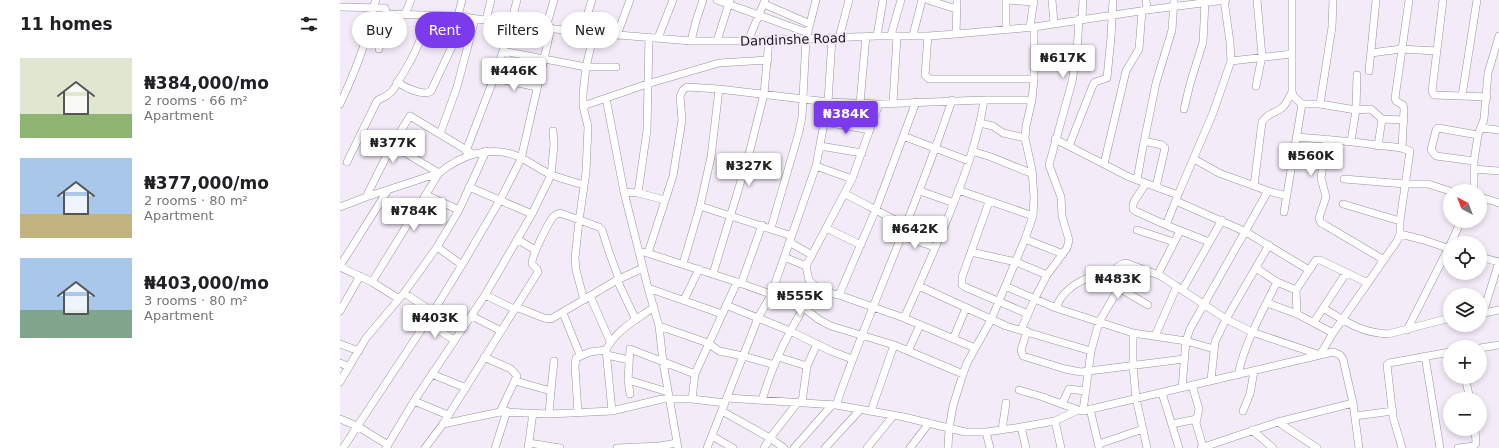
<!DOCTYPE html>
<meta charset="utf-8">
<style>
:root{--surface:#fff;--page:#f2f2f2;--text:#202124;--muted:#757577;--accent:#7c3aed}
body{margin:0;font-family:"DejaVu Sans",sans-serif;background:var(--page);color:var(--text);height:100vh;display:flex;flex-direction:column;font-size:15px;white-space:nowrap}
*{box-sizing:border-box;margin:0}
p{font-size:13px;color:var(--muted)}
.icon{flex:none;width:22px;height:22px;fill:none;stroke:currentColor;stroke-width:2;stroke-linecap:round;stroke-linejoin:round}
.map{position:relative;flex:1;overflow:hidden}
.sheet{display:flex;flex-direction:column;background:var(--surface);width:340px}
.sheet>*{flex:none}
.guide{position:absolute;left:12px;top:12px;width:380px;height:36px;display:flex;gap:8px}
.needle{width:26px;rotate:318deg}
.controls{position:absolute;left:1103px;top:184px;display:grid;gap:8px}
.controls a{display:grid;place-items:center;width:44px;height:44px;border-radius:50%;background:var(--surface);box-shadow:0 2px 6px #0003;font-size:20px}
.price{position:absolute;translate:-50% -34px;padding:0 9px;border-radius:4px;background:#fff;color:#222;font-size:13px;line-height:26px;filter:drop-shadow(0 1px 2px #0008)}
.price::after{content:'';position:absolute;left:50%;top:24px;width:12px;height:9px;margin-left:-6px;background:inherit;clip-path:polygon(0 0,100% 0,50% 100%)}
.price.selected{background:var(--accent);color:#fff}
ul{padding:0;list-style:none}
li{display:flex;align-items:center;gap:12px;height:100px;padding:0 20px}
li span{display:grid;place-items:center;flex:none;width:112px;height:80px;border-radius:0px;color:#555}
li>.icon{margin-inline-start:auto}
span .icon{width:48px;height:48px;fill:#fffc;stroke-width:1}
li b{font-size:17px}
h2{display:flex;justify-content:space-between;align-items:center;height:48px;padding:0 20px;font-size:17px}
.pill{padding:0 14px;border-radius:18px;background:var(--surface);box-shadow:0 2px 6px #0003;font-size:14px;line-height:36px}
.pill.selected{background:var(--accent);color:#fff}
main{display:flex;flex:1;min-height:0}
.map>svg:first-child{display:block}
.lines{fill:none;stroke-linecap:round;stroke-linejoin:round}
.minor-casing{stroke:#99929d;stroke-width:8}
.minor{stroke:#fff;stroke-width:7}
.labels{text-anchor:middle;stroke-width:4;stroke-linejoin:round;paint-order:stroke}
.street-label{font-size:13px;fill:#1a171c;stroke:#f3ebf8}
</style>
<main>
<section class="sheet">
<h2>11 homes<svg class="icon" aria-label="filters" viewBox="0 0 24 24"><path d="M4 7h16M4 17h16"/><circle cx="9" cy="7" r="2"/><circle cx="15" cy="17" r="2"/></svg></h2>
<ul>
<li><span style="background:linear-gradient(#dfe7d0 70%,#8fb573 0)"><svg class="icon" aria-label="home" viewBox="0 0 24 24"><path d="M3 11l9-7 9 7M6 9v11h12V9"/></svg></span><div><b>₦384,000/mo</b><p>2 rooms · 66 m²</p><p>Apartment</p></div></li>
<li><span style="background:linear-gradient(#a9c7e8 70%,#c2b280 0)"><svg class="icon" aria-label="home" viewBox="0 0 24 24"><path d="M3 11l9-7 9 7M6 9v11h12V9"/></svg></span><div><b>₦377,000/mo</b><p>2 rooms · 80 m²</p><p>Apartment</p></div></li>
<li><span style="background:linear-gradient(#a9c7e8 65%,#7fa58c 0)"><svg class="icon" aria-label="home" viewBox="0 0 24 24"><path d="M3 11l9-7 9 7M6 9v11h12V9"/></svg></span><div><b>₦403,000/mo</b><p>3 rooms · 80 m²</p><p>Apartment</p></div></li>
</ul>
</section>
<div class="map">
<svg width="1159" height="448" viewBox="0 0 1159 448">
<rect width="100%" height="100%" fill="#f3ebf8"/>
<g class="lines">
<defs>
<path id="minor" d="M377,0l91,33
M588,0l28,9
M667,0l27,2
M712,0l2,23
M806,0l1,10
M952,0v92l2,5 8,7
M1103,0l-11,91 2,4 53,2
M424,4l46,20
M0,7l45,1 2,6 71,2 52,8 72,8 109,9h57l129,-5h51l28,-2 78,-7 113,-17 79,-10
M65,14l6,-14
M118,16l4,-16
M742,19l1,-19
M146,20l5,-20
M206,27l8,-27
M690,27l4,-27
M666,30v-30
M242,32l10,-32
M616,34l1,-34
M277,35l13,-35
M551,35l10,-35
M573,35l9,-35
M537,36l6,-36
M588,36l-3,39 4,4h105
M318,38l15,-38
M499,38l10,-38
M351,41l5,-20 7,-21
M377,41l13,-41
M408,41l17,-41
M39,49l8,-35
M163,51l83,16h30
M1031,53l30,-4 36,2
M891,61l61,-7
M1029,71l7,-71
M154,78l43,9
M57,82c7,5 27,15 34,9l35,-74
M916,86l6,-30 -5,-56
M1122,96l15,-96
M266,98l18,94 24,96 11,38 4,36 15,86
M520,103l6,-67
M553,103l4,-67
M0,104c10,-21 19,-43 26,-65 5,-13 4,-27 10,-39
M980,104l36,6 15,-1 11,10 22,1
M243,106l64,-22 72,-21 49,-3
M844,109l6,-25 13,-42 2,-40
M485,122l45,8
M640,123l13,3 10,7 22,5
M1141,128l18,2
M100,134l17,-47 18,-68
M563,136l66,25
M715,139l74,38 49,18
M987,139l-6,39 5,19 -7,21 2,5 4,2 59,35
M804,141l18,4 3,3 -9,39
M1011,141l5,-31 1,-35
M52,145l47,28
M480,146l42,7
M729,146l24,-61 2,-3 12,-4 4,-41 2,-37
M1038,146l4,-27
M1062,148l2,-39 -1,-4 -7,-4 -1,-3 14,-98
M126,151l28,-73 12,-36 11,-42
M632,151l19,6 42,17
M854,159l25,14 49,18
M1134,161l-38,-5 -5,-6 5,-20 2,-2 40,7
M7,162l30,-61c4,-3 9,-4 13,-8 4,-3 6,-8 9,-13 13,-20 24,-42 29,-65
M764,164l22,-93 13,-22 3,-38
M476,166l36,13
M1134,169l25,2
M1004,179l61,5h23l22,7
M797,180l5,-28 14,-69 16,-53 2,-30
M806,183l-11,17 -2,4v5l2,2 31,14 43,17
M914,186l8,-64c7,-11 14,-8 21,-15 4,-4 6,-10 9,-15
M129,187l63,27
M618,190l75,26
M580,191l34,12
M1134,191v-30l4,-26 6,-16 4,-46 11,-37
M284,192l14,1 27,7
M298,193l9,-63 2,-93
M505,194c21,10 40,22 61,31
M86,195l33,15
M26,197l26,-52 18,-29 63,38
M1140,197l19,6
M836,201l70,31 63,38
M649,202l-27,75v8l3,2 63,27
M1003,204l57,17
M360,206l92,30
M0,207l26,-10 73,-24
M944,212l18,-108h18l12,-77 1,-27
M826,225l14,-35 33,-77 18,-52 -1,-19 -6,-42
M431,228l28,-96 3,-15 4,-78 10,-39
M486,228l35,17
M797,230l37,12
M1060,234l24,6 26,9
M561,236l34,11
M177,239l18,11
M685,239l38,15
M449,242l23,13
M1111,243l10,-22
M97,247l25,18
M304,252l93,30 56,20 11,6 14,11 13,7 63,19 69,29
M631,252l45,10 31,13
M308,253l25,-77 9,-56 -2,-24 3,-6 4,-3 32,2 109,13 51,2 105,-4h48
M444,257l22,9
M1140,257l19,5
M343,264l17,-58 11,-49 8,-68
M0,266l48,-76
M0,267l32,15 27,17
M916,268l21,14
M373,274l36,-120 15,-60 5,-54
M762,274l17,14 29,17
M818,274l22,-43
M277,280l19,40
M32,282l67,-109c22,-18 51,-28 78,-17 12,5 23,14 35,19 10,4 22,7 32,10
M401,284l21,-59
M475,286l-6,-6 -3,-14 46,-87 27,-75
M579,286l87,40 85,25
M665,286l51,22 77,25 53,8 28,8
M308,288l74,26
M843,289l39,-69
M64,293l29,19
M145,295l29,14
M499,295l37,-86 40,-107
M250,296l20,45
M244,300l-8,-30 -1,-12 4,-37 7,-49 2,-45 -5,-21v-12l3,-27 8,-34
M344,300l15,-31
M927,303l30,11 36,19
M386,305l64,26 41,20 21,8
M176,307l28,11 7,1 66,-39 26,-12
M716,308c6,-18 22,-27 39,-33 4,-1 9,0 13,-1 6,-2 10,-10 18,-11l35,13 65,43 26,13 68,23 13,-22 64,-92 3,-7v-13l10,-70c-10,-5 -23,-4 -34,-6 -26,-4 -53,-6 -80,-8
M983,308c22,13 38,25 65,26l62,-16
M0,311l20,-35
M223,313l17,42
M1143,313l16,-51
M957,314l-1,-24 20,-30h4l48,23
M1140,314l19,-4
M132,316l29,15
M564,318c15,-32 29,-65 43,-98 16,-40 31,-79 37,-120
M86,322l28,18
M974,322l32,-49
M319,326l49,17 11,8 24,5 32,9
M681,330l14,-32 12,-23 20,-27 2,-8 -7,-24 -1,-19 -12,-32 23,-83 5,-30 2,-33
M1067,330l43,-85
M687,331l-6,19 2,6 42,13 16,3 103,-13
M793,333v33l3,32 11,50
M815,336l22,-50
M613,339l13,-31
M0,344l19,7
M1140,348l19,-3
M568,351l12,-26
M267,355l22,5
M1085,356l15,92
M144,357l27,12 6,7 -17,36
M438,357l29,9
M0,363l9,4
M92,374l34,14
M898,375c7,-33 24,-63 39,-93l19,8
M1125,377l5,22
M288,380l40,12
M871,380l4,-38 11,-23 43,-74
M175,381l36,10 -2,23
M0,382l26,-44 38,-45 33,-46 22,-37 27,-59
M852,385l7,24 -3,14 7,24
M842,388l4,-47 4,-12 78,-138 19,5
M679,390l24,7 35,13
M211,391l3,-30
M822,393l17,55
M290,394l-2,-14 2,-31 65,25
M387,398l109,7 68,12 61,15h21l35,-5 34,-6 23,-11 5,1 250,-59 7,3 3,4 10,44
M352,399l3,-25 42,-92
M422,400c7,-24 17,-48 29,-70 8,-15 17,-29 24,-44l14,7 10,2 65,23 71,30
M74,401l34,14
M462,402l5,-36 10,-22
M722,404l7,-15 16,2
M496,405c36,-103 82,-201 116,-305
M750,409l9,38
M272,411l-6,-61c10,-20 30,-30 48,-43
M382,411l48,27 14,10
M531,411l23,-66
M743,411l8,-60 8,-29 20,-34
M903,411l7,-17 4,-23
M238,413l-3,-47 1,-8 14,-6 16,-2
M1015,416l38,-5
M0,419l17,7 31,19
M715,421l6,27
M938,422l39,26
M103,424l57,-12 49,2 63,-3 50,-12h30l33,4
M832,424l25,-5
M681,427l5,21
M662,430l4,-27
M912,430l21,18
M646,432l4,16
M372,436l21,12
M189,443l31,5
M759,444l44,-15
M3,448l90,-136 29,-47 38,-65 21,-41 30,-131
M46,448l28,-47 71,-106 47,-81 19,-39 3,-30 -1,-14
M85,448l18,-24 95,-152 -1,-3 -5,-5c-1,-7 17,-43 22,-48 3,-2 3,-2 6,-3l39,14 3,3 7,22 10,27
M155,448l12,-37
M188,448l5,-35
M277,448l43,-2 17,-3
M367,448l51,-130 13,-23 45,-129 12,-64 4,-64
M424,448l6,-10 28,-36
M454,448l38,-43
M485,448l35,-38
M527,448l26,-32
M570,448l19,-25
M608,448l1,-19 4,-23 10,-32 4,-11 24,-43 34,-81 8,-23 1,-19 -2,-27 -7,-32 1,-12 6,-26 2,-21v-52
M861,448l77,-26 75,-19 6,45
M1062,448l-9,-31 -6,-52 2,-2 61,-11
M1118,448l16,-2 2,-3 -1,-14"/>
</defs>
<use href="#minor" class="minor-casing"/>
<use href="#minor" class="minor"/>
</g>
<g class="labels">
<g class="street-label">
<text transform="translate(453 39) rotate(-2)" y="5">Dandinshe Road</text>
</g>
</g>
</svg>
<div class="controls">
<a><svg class="needle" viewBox="-14 -14 28 28"><path d="M0-13l5 13h-10z" fill="#e53935"/><path d="M0 13l5-13h-10z" fill="#757577"/></svg></a>
<a><svg class="icon" aria-label="locate" viewBox="0 0 24 24"><circle cx="12" cy="12" r="6"/><path d="M12 2v4M12 18v4M2 12h4M18 12h4"/></svg></a>
<a><svg class="icon" aria-label="layers" viewBox="0 0 24 24"><path d="M12 4l9 5-9 5-9-5zM3 14l9 5 9-5"/></svg></a>
<a>+</a>
<a>−</a>
</div>
<b class="price" style="left:723px;top:79px">₦617K</b>
<b class="price" style="left:174px;top:92px">₦446K</b>
<b class="price selected" style="left:506px;top:135px">₦384K</b>
<b class="price" style="left:53px;top:164px">₦377K</b>
<b class="price" style="left:971px;top:177px">₦560K</b>
<b class="price" style="left:409px;top:187px">₦327K</b>
<b class="price" style="left:74px;top:232px">₦784K</b>
<b class="price" style="left:575px;top:250px">₦642K</b>
<b class="price" style="left:778px;top:300px">₦483K</b>
<b class="price" style="left:460px;top:317px">₦555K</b>
<b class="price" style="left:95px;top:339px">₦403K</b>
<div class="guide">
<a class="pill">Buy</a>
<a class="pill selected">Rent</a>
<a class="pill">Filters</a>
<a class="pill">New</a>
</div>
</div>
</main>
